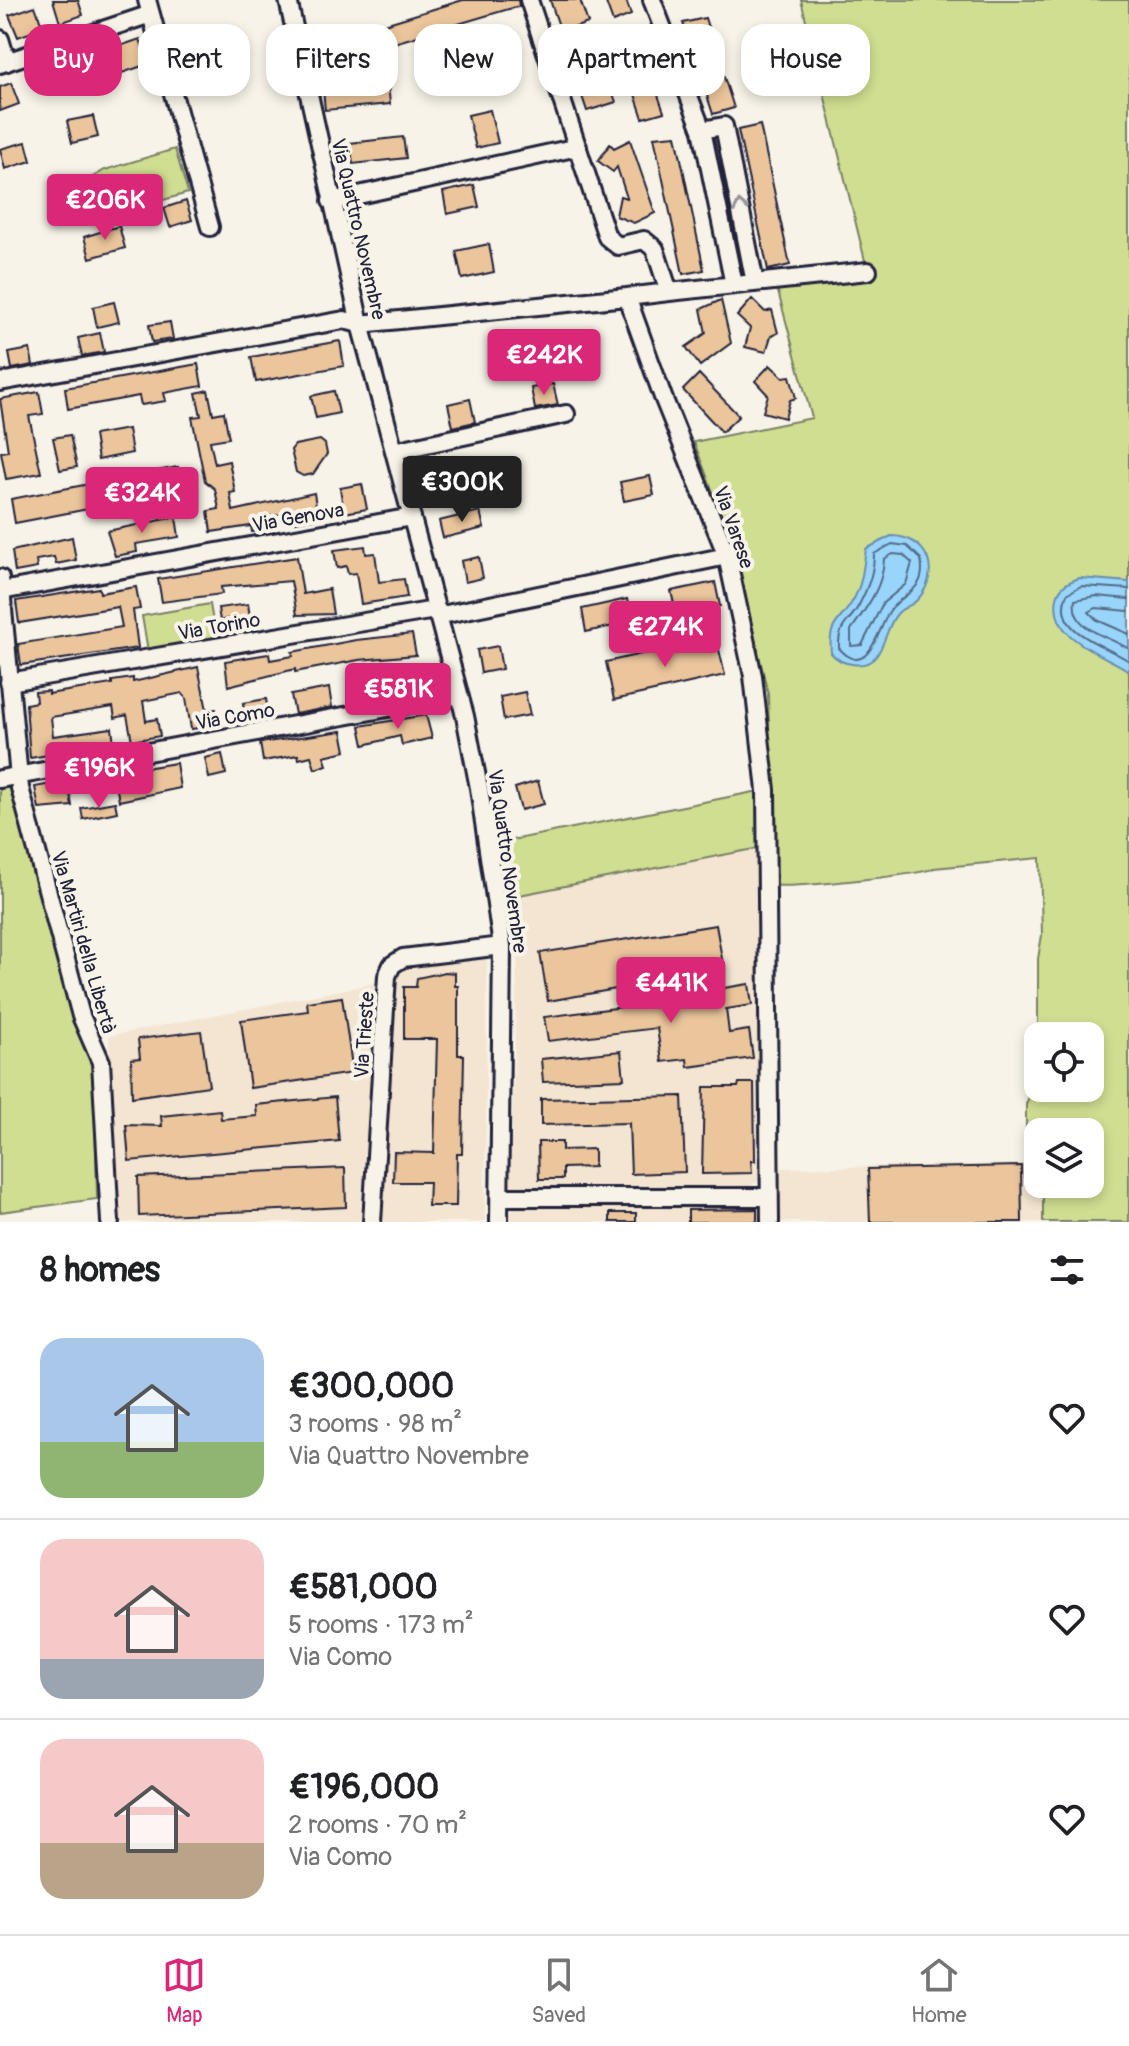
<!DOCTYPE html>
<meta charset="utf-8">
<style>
:root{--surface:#fff;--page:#f6f6f6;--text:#202124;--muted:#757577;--line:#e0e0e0;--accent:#db2777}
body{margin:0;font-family:Pangolin,sans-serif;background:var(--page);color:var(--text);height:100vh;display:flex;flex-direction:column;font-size:30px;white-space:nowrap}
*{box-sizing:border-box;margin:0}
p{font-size:26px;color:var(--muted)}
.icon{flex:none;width:44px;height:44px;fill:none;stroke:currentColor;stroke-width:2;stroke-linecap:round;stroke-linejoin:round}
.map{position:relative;height:1222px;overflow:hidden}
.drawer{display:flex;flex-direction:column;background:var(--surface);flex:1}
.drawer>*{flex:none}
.banner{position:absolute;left:24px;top:24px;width:1082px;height:72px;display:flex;gap:16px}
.buttons{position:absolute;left:1024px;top:1022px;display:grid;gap:16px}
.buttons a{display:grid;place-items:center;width:80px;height:80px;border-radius:16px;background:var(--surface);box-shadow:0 4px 12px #0003;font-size:40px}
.price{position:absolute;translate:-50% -68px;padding:0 18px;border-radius:8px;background:var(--accent);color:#fff;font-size:26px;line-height:52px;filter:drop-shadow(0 2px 4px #0008)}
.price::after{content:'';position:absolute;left:50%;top:48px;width:24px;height:18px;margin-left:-12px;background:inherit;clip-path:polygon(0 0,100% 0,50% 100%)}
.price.active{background:#222;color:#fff}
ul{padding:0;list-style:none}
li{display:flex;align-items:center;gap:24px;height:200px;padding:0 40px}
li+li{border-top:2px solid var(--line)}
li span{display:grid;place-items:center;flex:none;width:224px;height:160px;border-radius:24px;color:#555}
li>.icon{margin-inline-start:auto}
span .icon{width:96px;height:96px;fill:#fffc;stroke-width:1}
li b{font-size:34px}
h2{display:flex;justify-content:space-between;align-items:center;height:96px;padding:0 40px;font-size:34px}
.pill{padding:0 28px;border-radius:24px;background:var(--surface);box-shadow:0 4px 12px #0003;font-size:28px;line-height:72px}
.pill.active{background:var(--accent);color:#fff}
.tabs{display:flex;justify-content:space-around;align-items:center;height:112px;border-top:2px solid var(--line);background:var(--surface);font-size:22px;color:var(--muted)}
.tabs a{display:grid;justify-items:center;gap:4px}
.tabs .active{color:var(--accent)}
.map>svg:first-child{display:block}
.built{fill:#f3e5d1}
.green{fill:#d0de91;stroke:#798066;stroke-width:2}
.water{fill:#99d5fa;stroke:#698dae;stroke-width:2}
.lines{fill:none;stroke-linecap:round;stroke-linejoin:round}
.shore{stroke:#526a87;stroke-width:2}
.building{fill:#ebc59c;stroke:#22223b;stroke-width:2}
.minor-casing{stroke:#22223b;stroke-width:22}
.minor{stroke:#f7f3e8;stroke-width:16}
.oneway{stroke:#97959a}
.labels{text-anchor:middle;stroke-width:8;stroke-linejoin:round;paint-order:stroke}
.street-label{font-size:20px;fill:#22223b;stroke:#f7f3e8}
</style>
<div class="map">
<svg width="1129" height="1222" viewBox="0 0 1129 1222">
<rect width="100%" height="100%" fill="#f7f3e8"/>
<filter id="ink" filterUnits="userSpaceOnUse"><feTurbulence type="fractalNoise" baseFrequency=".0125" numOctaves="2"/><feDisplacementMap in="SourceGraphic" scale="16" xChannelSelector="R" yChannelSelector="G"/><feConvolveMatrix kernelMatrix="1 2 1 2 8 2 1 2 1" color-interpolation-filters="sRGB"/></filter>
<g filter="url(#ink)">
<path class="built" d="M759,848v333l-9,5 -240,3 8,-245 -4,-48z
M487,955l-2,267h-105l18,-251z
M376,983l-16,239h-244l-7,-186z
M1038,1164v20h5v38h-265l-2,-54z
M513,1206l249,1 1,15h-254z"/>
<path class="green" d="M801,0h328v1222h-86v-38h47v-52h-52v29l-8,-4 -4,-12v-41l12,-29v13h52v-52h-52v-77l4,-24 -2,-77 -106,10c-7,6 -148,21 -161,17l-5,-191 -35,-149 -39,-103 118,-24 -35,-130 92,-11z
M175,149l13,44 -117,33 -10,-31 44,-25z
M210,604l6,36 -68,11 -6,-35z
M13,784l62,231 19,47 3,137 -97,13v-426z
M759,791v57l-245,48 -12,-54z"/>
<path class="water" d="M891,536c36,0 52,36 26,64 -5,6 -15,7 -20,14 -15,17 -12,56 -45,50 -9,-1 -15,-4 -21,-11 -3,-31 8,-29 21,-51 11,-18 11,-35 14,-53z
M1080,578l49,4v89c-26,-18 -80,-31 -72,-73 2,-12 12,-17 23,-20z"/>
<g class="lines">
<path class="shore" d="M892,544l15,2 14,13c6,32 -16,32 -30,50 -12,15 -22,74 -52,39 -1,-26 12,-25 21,-45 8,-16 14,-31 14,-49z
M893,554l10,1 9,8 -6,21 -23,19 -21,42 -11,1v-16c15,-22 32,-42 33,-71z
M1129,589l-48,-3 -14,8c-17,38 39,51 62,67
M1129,599l-33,-3 -21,4c-5,30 34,36 54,49
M1129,611l-33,-3 -7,4 8,8 32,14"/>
</g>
<path class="building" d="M53,0h25l5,15 -23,8z
M463,0h55l1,6 -135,40 -6,-20z
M550,0h30l8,23 -27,9z
M605,0h21l5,15 -18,7z
M35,6l8,22 -25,9 -9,-22z
M705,18l29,90 -21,6 -30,-91z
M637,36l27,76 -21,6 -26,-77z
M140,39l8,25 -26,9 -8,-25z
M475,45l8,33 -21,6 -8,-34z
M601,54l4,13 -6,2 6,21 6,-2 5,14 -29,9 -16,-48z
M11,83l8,21 -19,7v-24z
M388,83l2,21 -65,6 -2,-21z
M490,110l8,33 -22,5 -8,-33z
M93,116l5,21 -26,6 -5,-22z
M760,125l30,140 -22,5 -30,-140z
M676,135l28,135 -21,4 -29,-137z
M403,137l3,21 -53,6 -3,-21z
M630,140l25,73 -21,10 -18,-7 4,-20 7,2 -10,-31 -4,5 -15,-11 12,-17 4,4z
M26,142l5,19 -26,8 -5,-20z
M474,185l5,22 -32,7 -4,-22z
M186,201l6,19 -22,7 -6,-19z
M119,226l6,22 -35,10 -6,-21z
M489,244l5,28 -32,7 -6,-28z
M752,299l13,13 7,-2 6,23 -7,3 -5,16 -21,-5 5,-19 -13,-12z
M721,300l10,43 -31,23 -14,-19 20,-14 -5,-24z
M114,302l5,20 -22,5 -4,-20z
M170,322l3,17 -21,3 -3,-17z
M100,333l4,19 -22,4 -4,-18z
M340,341l4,25 -88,16 -5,-25z
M30,349l3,16 -21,4 -3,-16z
M198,364l4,22 -38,7 2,8 -25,4 -2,-9 -71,13 -3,-21z
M770,365l13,12 7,-1 6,22 -6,2 -5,18 -22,-6 5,-17 -13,-14z
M699,374l40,42 -17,16 -39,-42z
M553,384l5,21 -23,4 -4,-21z
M208,390l5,24 11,-2 5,26 -19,3 5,23 14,-3 6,31 -5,1 3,18 81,-18 4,25 -23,4 -2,-9 -22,3 2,12 -21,4 -1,-6 -40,6 -3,-21 11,-2 -4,-20 -10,-8 -13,-64 9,-1 -5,-23z
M334,391l5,22 -23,5 -5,-22z
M39,392l4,22 -14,2 12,57 -35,6 -5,-27 7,-1 -8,-52z
M470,399l5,23 -22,5 -5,-23z
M128,429l4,24 -34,7 -4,-25z
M70,435l7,32 -17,3 -7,-32z
M320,440l5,4 2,10 -14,20 -10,2 -7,-4 -5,-22 4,-5z
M178,467l4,24 -167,32 -4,-24z
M650,476l4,19 -30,6 -4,-19z
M362,484l5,25 -23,4 -4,-25z
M480,511l4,17 -41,10 -4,-17z
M176,517l3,20 -43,7 1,8 -22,4 -8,-25z
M72,537l4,23 -20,4 -2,-7 -18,3 1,8 -22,4 -3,-21z
M365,546l1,8 9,-1 4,29 25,-3 3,18 -46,7 -5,-31 -8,1 -2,-8 -9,2 -3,-18z
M297,557l6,37 26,-5 4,25 -36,1 -6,-34 -70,6 1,7 -60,8 -4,-23z
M479,557l4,21 -18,4 -4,-21z
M715,582l5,24 -44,9 3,13 -44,9 -3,-15 -46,10 -4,-23 45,-10 3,14 44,-9 -3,-13z
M136,587l4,22 -7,1 5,38 -117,17 -3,-21 104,-17 -4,-20 -99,16 -3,-22 83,-13 1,5z
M248,604l3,19 -23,3 -1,-7 -7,2 -2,-13z
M412,634l4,21 -57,5 -64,12v-3l-67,17 -3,-25 44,-7 1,6 23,-4 -1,-4 64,-12z
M716,637l9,38 -111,25 -8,-38z
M498,646l4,23 -21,4 -4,-23z
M198,667l9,43 9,-1 3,16 -28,4 -5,-31 -4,-5 -39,8 3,20 11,-2 3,17 -28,5 -5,-26 -12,3 -2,-11 -62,10 2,19 59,-8 2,16 -84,14 -4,-54 10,-2 -1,-10 13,-1v3l64,-10v-3l21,-3v4z
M428,673l2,16 -67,12 -3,-16z
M329,688l3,19 -37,7 -4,-19z
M525,692l5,23 -26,5 -4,-23z
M266,699l3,17 -24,4 -2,-17z
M426,715l6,23 -30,7 -2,-9 -36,9 -4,-19z
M342,731l4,20 -22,5 3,9 -12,4 -4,-13 -12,3 -1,-4 -35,6 -3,-18z
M222,754l4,20 -17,4 -4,-20z
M176,763l4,25 -61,13 -5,-28z
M68,781l4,25 -33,3 -4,-22z
M538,781l6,23 -23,6 -6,-22z
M115,802l2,10 -34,7 -2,-11z
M716,925l8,45 -176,31 -8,-48z
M445,972l10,1v13h3v69h6l-2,99h-5l-1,52h-28l1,-24h-36l1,-30 40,1 3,-114h-33v-52h12l1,-9z
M749,984l3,21 -26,4 3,24 20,-3 4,28 -65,9 -1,-8 -25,3 -5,-34 -109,13 -4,-24 87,-11v-3z
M342,997l11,76 -103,15 -9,-68 67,-9 -1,-9z
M201,1031l8,55 -77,11 -1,-38 9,-1 -2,-19z
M621,1051l3,28 -81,3 -2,-23z
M739,1083h15l1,78h-4l1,12 -50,1 2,-87h34z
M682,1096l3,76 -54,2 -2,-51 -88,2v-26z
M335,1097l4,44 -210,20 -3,-36 36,1 -1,-10 59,-6 1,9 36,-3 -1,-11z
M538,1142h24v8l32,-1v18l-31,1v11h-24z
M1021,1166l1,56h-152l-2,-53z
M345,1168l1,39 -207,9 -1,-39z
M757,1209v13h-69v-12z
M610,1213h26v9h-26z"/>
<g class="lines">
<defs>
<path id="minor" d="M147,0l63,227
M288,0l72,324 105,392 14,72 23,158 -3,276
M529,0l78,237 11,9 26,-6 11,9 14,43 -42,5 36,100 64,159 26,120 13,114 4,432
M652,0l50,130 32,155
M0,39l7,23
M0,64l151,-50
M702,130l22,-4 31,157
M331,201l247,-54
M669,292l199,-21
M0,382l344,-62 16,4 267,-27
M394,451l172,-37
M0,578l20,210 61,228 20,46 9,160
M1,591l411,-74
M437,616l290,-60
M9,682l426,-72
M0,779l459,-84
M500,1197h269
M372,1222l15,-246 5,-11 11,-7 99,-12"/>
</defs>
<use href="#minor" class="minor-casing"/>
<use href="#minor" class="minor"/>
</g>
<defs><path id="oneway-chevron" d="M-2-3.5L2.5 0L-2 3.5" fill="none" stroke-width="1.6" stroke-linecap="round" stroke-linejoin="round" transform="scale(2)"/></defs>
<use class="oneway" href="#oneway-chevron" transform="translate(740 206) rotate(-101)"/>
</g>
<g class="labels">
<g class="street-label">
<text transform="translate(359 229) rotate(77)" y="7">Via Quattro Novembre</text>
<text transform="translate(298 517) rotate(-10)" y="7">Via Genova</text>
<text transform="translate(734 527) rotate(71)" y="7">Via Varese</text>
<text transform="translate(219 626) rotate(-10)" y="7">Via Torino</text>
<text transform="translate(235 716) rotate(-10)" y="7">Via Como</text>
<text transform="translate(508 861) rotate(82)" y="7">Via Quattro Novembre</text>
<text transform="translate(84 942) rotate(74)" y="7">Via Martiri della Libertà</text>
<text transform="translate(364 1035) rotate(-86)" y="7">Via Trieste</text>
</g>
</g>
</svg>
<div class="buttons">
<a><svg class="icon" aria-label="locate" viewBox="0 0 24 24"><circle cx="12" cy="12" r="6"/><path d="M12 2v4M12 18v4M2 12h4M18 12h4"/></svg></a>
<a><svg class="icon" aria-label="layers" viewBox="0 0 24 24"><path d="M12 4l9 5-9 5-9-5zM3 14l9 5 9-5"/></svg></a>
</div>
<b class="price" style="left:105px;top:242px">€206K</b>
<b class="price" style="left:544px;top:397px">€242K</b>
<b class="price active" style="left:462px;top:524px">€300K</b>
<b class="price" style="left:142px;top:535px">€324K</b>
<b class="price" style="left:665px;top:669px">€274K</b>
<b class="price" style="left:398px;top:731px">€581K</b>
<b class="price" style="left:99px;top:810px">€196K</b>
<b class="price" style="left:671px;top:1025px">€441K</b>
<div class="banner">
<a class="pill active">Buy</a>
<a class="pill">Rent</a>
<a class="pill">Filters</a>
<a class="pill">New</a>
<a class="pill">Apartment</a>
<a class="pill">House</a>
</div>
</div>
<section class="drawer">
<h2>8 homes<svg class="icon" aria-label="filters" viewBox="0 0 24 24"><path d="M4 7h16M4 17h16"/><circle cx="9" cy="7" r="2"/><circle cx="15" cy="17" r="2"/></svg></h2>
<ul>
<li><span style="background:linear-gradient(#a9c7e8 65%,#8fb573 0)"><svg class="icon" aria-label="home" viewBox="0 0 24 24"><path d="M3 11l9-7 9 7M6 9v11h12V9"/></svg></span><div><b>€300,000</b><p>3 rooms · 98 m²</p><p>Via Quattro Novembre</p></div><svg class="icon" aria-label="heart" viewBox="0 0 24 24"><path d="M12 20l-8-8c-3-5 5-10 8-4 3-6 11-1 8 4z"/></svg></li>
<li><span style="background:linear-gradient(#f6c9c9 75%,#9aa5b1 0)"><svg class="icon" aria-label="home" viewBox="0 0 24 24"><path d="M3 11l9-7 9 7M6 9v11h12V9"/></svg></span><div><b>€581,000</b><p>5 rooms · 173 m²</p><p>Via Como</p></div><svg class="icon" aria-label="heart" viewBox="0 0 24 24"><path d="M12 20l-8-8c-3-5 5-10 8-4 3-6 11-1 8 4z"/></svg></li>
<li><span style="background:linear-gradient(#f6c9c9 65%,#b9a48a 0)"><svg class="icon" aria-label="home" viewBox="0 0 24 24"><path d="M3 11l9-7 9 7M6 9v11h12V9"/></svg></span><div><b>€196,000</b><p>2 rooms · 70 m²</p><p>Via Como</p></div><svg class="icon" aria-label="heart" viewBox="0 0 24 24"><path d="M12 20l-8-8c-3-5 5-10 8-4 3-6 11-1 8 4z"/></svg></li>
</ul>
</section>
<nav class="tabs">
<a class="active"><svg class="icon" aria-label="map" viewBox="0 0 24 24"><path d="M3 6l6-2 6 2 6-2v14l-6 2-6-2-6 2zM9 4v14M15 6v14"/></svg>Map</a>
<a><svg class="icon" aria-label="saved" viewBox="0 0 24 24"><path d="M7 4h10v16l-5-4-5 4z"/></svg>Saved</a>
<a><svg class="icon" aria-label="home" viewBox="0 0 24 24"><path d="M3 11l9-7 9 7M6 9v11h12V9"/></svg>Home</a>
</nav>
